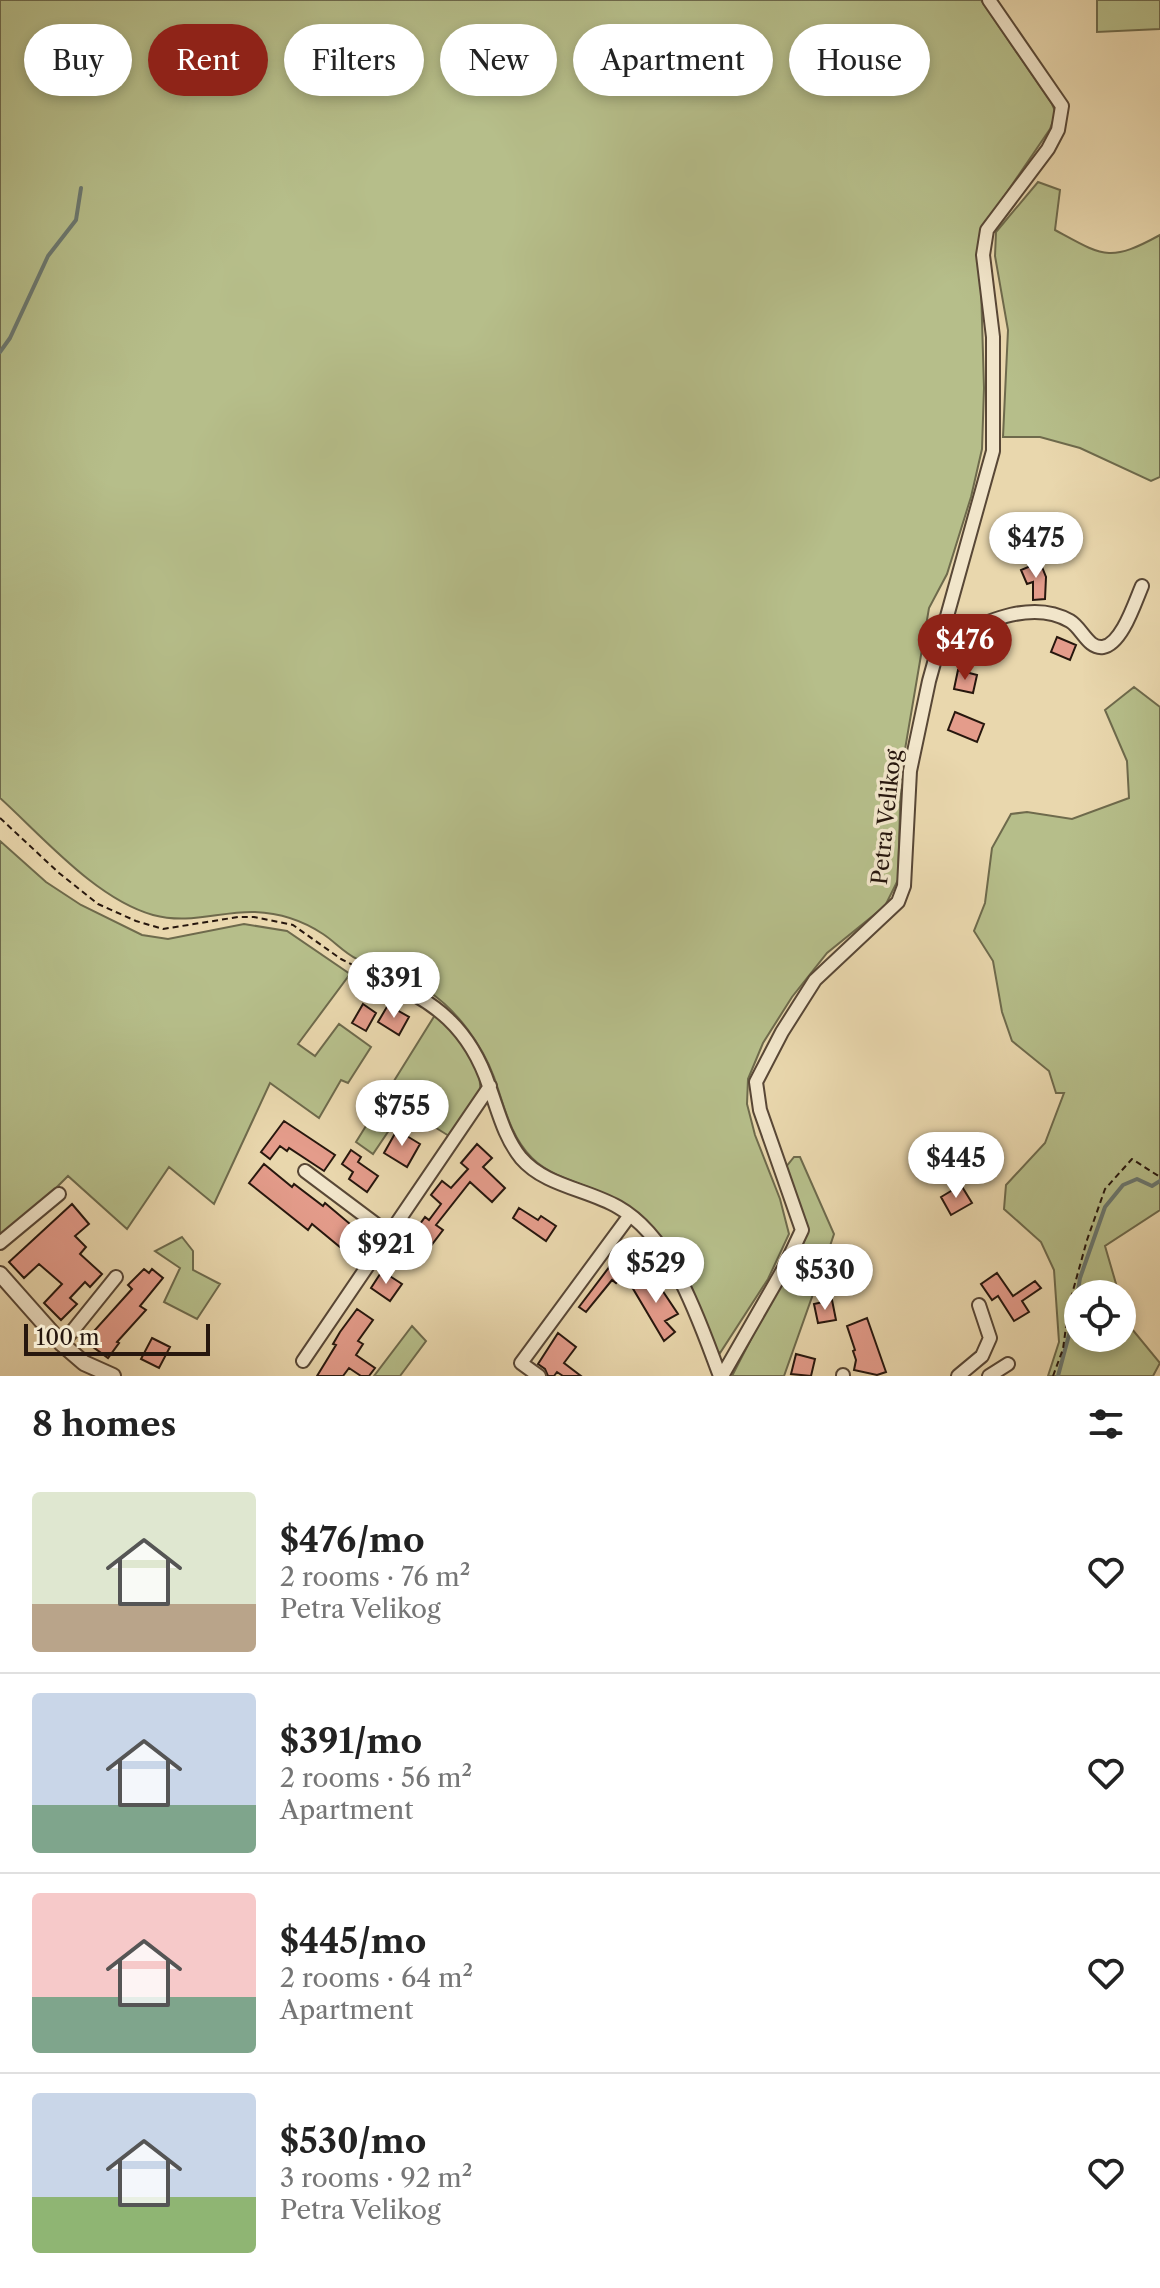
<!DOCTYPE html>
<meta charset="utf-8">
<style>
:root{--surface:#fff;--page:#f6f6f6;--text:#222;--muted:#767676;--line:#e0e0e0;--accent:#8f2418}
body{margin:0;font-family:"Libre Caslon Text",serif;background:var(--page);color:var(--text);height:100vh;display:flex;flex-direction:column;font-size:30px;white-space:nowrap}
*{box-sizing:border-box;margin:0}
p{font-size:26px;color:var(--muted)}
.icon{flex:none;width:44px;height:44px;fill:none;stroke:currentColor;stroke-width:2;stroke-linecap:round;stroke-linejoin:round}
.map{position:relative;height:1376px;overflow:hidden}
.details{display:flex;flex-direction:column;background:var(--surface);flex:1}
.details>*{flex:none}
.hud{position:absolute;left:24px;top:24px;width:1112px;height:72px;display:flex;gap:16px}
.tools{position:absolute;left:1064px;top:1280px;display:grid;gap:16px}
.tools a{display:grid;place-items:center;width:72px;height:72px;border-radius:50%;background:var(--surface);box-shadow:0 4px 12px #0003;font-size:40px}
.scale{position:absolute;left:24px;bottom:20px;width:186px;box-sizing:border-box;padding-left:8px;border:4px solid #27170e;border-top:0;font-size:22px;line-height:28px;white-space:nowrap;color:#27170e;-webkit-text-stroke:6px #f1e5ca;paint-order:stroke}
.price{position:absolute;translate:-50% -68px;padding:0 18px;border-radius:28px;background:#fff;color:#222;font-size:26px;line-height:52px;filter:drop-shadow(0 2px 4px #0008)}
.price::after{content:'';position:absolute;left:50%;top:48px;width:24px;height:18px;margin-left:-12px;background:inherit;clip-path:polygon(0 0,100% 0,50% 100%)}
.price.active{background:var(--accent);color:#fff}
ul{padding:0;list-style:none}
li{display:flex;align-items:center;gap:24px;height:200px;padding:0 32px}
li+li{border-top:2px solid var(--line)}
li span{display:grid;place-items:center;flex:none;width:224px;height:160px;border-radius:8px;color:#555}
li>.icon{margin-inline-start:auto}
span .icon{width:96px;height:96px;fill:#fffc;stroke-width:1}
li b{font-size:34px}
h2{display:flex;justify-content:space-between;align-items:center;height:96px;padding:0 32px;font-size:34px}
.pill{padding:0 28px;border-radius:36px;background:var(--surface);box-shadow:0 4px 12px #0003;font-size:28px;line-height:72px}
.pill.active{background:var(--accent);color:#fff}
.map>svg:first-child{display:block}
.green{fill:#b6be8a;stroke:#6e6a4c;stroke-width:2}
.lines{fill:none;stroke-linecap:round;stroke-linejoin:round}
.stream{stroke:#6b7870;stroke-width:4}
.building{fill:#e49c8b;stroke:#27170e;stroke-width:2}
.minor-casing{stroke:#584736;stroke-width:16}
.tertiary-casing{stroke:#584736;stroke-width:18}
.path{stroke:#27170e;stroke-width:2;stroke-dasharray:6 4;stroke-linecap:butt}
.minor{stroke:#f1e5ca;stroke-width:12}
.tertiary{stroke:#f1e5ca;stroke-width:14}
.labels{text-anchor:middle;stroke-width:7;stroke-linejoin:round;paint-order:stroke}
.street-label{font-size:22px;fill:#27170e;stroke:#f1e5ca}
</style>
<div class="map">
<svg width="1160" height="1376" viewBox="0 0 1160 1376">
<rect width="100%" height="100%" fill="#e9d7ad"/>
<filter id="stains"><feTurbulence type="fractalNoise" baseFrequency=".0025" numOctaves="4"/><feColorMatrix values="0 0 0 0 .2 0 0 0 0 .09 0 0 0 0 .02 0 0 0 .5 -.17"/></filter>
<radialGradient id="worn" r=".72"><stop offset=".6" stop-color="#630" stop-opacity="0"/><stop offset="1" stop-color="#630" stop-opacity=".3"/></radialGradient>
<path class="green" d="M0,0h981l71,104 4,9 -6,16 -51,75 -19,49 4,135 -2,61 -11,48 -24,77 -18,34 -28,165 -3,107 -13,26 -58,47 -35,44 -29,46 -15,36 -1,25 8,31 25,64 9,35 -21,45 -48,74 -6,-4c-19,-60 -42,-120 -101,-151 -26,-14 -60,-19 -81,-40 -22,-22 -28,-53 -38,-81 -12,-32 -37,-67 -66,-86 -22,-14 -48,-20 -71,-32 -13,-6 -23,-18 -34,-25 -21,-14 -44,-21 -68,-22 -35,-1 -65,13 -102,3 -57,-16 -110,-78 -153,-117z
M1097,0h63v29l-63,3z
M1038,182l22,8 -5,40c48,26 54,33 105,5v242l-9,4 -71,-33 -40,-11h-37l5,-107 -13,-74 1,-24z
M1134,687l26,20v503l-55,36 14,48h-41v44h44v-33l5,18 33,40 -7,13h-105l11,-34 -5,-72 -13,-28 -37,-33 2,-24 39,-42 19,-50h-8l-7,-22 -37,-30 -10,-29 -9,-51 -19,-30 11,-28 7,-55 19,-34 16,-2 45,7 57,-21 -2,-37 -22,-51z
M0,841l46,41 35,23 61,30 26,4 76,-15 43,7 63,43 -52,70 17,12 24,-32 32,23 -23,36 -7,-3 -22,38 -49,-35 -56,121 -45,-37 -42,62 -59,-53 -32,32 -36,28z
M435,1015c20,18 48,46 45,76l-31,45 -45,-28 -31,46 -17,-12z
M794,1157h6l34,77 -5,15 -45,127h-52l75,-145v-6l-21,-58z
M182,1237l11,14v19l27,14 -23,35 -33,-17 16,-34 -25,-17z
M412,1326l14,15 -26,35h-26z"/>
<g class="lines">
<path class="stream" d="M0,352l10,-14 38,-82 28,-36 5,-32
M1058,1376l16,-60 6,-38 25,-71 18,-22 14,-6 15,7 8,-5"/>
</g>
<path class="building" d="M1040,562l6,15 -1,22 -12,1v-18l-6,2 -6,-14z
M1057,637l19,8 -6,15 -19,-8z
M958,670l19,5 -4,18 -19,-4z
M955,712l29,12 -7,18 -29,-12z
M363,1004l13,9 -10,18 -14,-8z
M388,1005l21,12 -10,18 -21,-13z
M284,1121l51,34 -11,16 -35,-23 -2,3 -7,-5 -10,13 -9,-7z
M397,1130l23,14 -13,23 -23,-14z
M477,1144l15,14 -9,9 22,21 -13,14 -22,-20 -34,43 7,5 -13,17 -7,-5 -1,1 -9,-9 12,-17 4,3 12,-16 -10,-9 11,-14 9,7 17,-19 -7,-6z
M351,1150l10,7 -3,5 20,14 -11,16 -18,-13 4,-7 -11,-8z
M264,1164l28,23 2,-3 29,22 2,-3 25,21 18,12 -16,21 -40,-33 -4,6 -59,-47z
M961,1185l11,18 -21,12 -10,-18z
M72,1204l17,20 -14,12 11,11 -6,7 22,20 -12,13 -5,-5 -15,16 7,6 -16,16 -17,-17 18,-19 -23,-20 -15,14 -15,-16z
M519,1208l19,12 3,-4 15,10 -10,15 -33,-23z
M616,1258l12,10 -12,15 -4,-3 -26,32 -7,-5z
M144,1269l5,4 3,-4 11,9 -23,28 6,4 -29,32 2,1 -11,15 -23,-17 47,-52 -4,-4z
M382,1271l20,13 -12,17 -19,-13z
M997,1273l16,23 22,-15 6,7 -19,13 7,11 -15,9 -16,-25 -6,4 -11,-16z
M652,1275l26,39 -13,7 10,11 -11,9 -32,-54z
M832,1300l4,20 -18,3 -4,-19z
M357,1309l16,11 -15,21 5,3 -7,11 19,13 -6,8h-8l-12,-8 -6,8h-26l19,-31 -3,-1 7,-12z
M867,1318l19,54 -9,3 -23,-5 2,-10 -3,-9 2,-1 -8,-24z
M558,1333l18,14 -12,16 17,13h-18l-6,-4 -3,4h-6l-3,-7 -7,-5z
M152,1338l18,9 -11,21 -18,-9z
M796,1354l19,5 -4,17 -20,-2z"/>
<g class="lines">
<defs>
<path id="minor" d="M940,643c38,-17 89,-46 130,-22 12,7 18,28 33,26 19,-3 32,-45 39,-61
M381,979c54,21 89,50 108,107 9,24 15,51 32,72 24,28 66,31 97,49 55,31 81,114 102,169
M305,1171l84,63
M0,1243l59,-49
M62,1344l54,-67
M303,1361l187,-275
M539,1376l-18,-13 109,-148
M722,1376l62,-108 18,-38 -42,-120 -4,-28 26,-50 33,-52 83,-78 6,-16 6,-115 19,-90 64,-230v-114l-10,-82 4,-25 61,-81 10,-19 4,-24 -73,-106
M843,1376v-1
M958,1376l24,-20 8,-18 -11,-33
M989,1376l19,-12"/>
<path id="tertiary" d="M0,1274l62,70 22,19 29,13"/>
</defs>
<use href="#minor" class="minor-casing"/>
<use href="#tertiary" class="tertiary-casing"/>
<path class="path" d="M0,818l59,55 39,31 38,17 27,8 75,-12h16l39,8 48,34 28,14
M1053,1376l10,-27 6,-44 18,-65 18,-51 27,-30 28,18"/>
<use href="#minor" class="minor"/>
<use href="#tertiary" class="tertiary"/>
</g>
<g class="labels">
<g class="street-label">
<text transform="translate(886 817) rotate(-84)" y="8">Petra Velikog</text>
</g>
</g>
<rect width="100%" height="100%" filter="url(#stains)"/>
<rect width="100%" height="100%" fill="url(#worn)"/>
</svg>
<div class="tools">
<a><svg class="icon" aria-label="locate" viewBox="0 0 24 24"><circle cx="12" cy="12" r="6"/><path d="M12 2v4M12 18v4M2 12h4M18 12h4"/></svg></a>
</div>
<div class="scale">100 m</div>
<b class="price" style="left:1036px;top:580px">$475</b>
<b class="price active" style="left:965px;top:682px">$476</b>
<b class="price" style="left:394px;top:1020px">$391</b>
<b class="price" style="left:402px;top:1148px">$755</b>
<b class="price" style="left:956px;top:1200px">$445</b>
<b class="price" style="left:386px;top:1286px">$921</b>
<b class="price" style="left:656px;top:1305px">$529</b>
<b class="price" style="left:825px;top:1312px">$530</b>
<div class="hud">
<a class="pill">Buy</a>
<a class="pill active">Rent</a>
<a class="pill">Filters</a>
<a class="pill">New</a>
<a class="pill">Apartment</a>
<a class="pill">House</a>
</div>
</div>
<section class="details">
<h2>8 homes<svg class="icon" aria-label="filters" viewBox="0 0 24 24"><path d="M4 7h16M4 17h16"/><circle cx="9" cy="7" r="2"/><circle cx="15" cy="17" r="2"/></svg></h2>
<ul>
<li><span style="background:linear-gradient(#dfe7d0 70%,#b9a48a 0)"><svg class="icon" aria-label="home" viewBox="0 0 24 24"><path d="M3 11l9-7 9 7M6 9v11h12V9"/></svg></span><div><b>$476/mo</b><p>2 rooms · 76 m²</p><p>Petra Velikog</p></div><svg class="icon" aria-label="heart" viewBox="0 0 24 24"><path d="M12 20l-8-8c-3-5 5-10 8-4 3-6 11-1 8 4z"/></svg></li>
<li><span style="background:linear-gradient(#c9d6e8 70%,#7fa58c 0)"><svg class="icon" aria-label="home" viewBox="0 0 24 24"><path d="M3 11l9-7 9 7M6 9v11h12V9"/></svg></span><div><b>$391/mo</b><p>2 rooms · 56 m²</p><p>Apartment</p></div><svg class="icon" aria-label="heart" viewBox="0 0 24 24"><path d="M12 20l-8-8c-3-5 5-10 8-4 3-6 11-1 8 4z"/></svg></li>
<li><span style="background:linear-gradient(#f6c9c9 65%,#7fa58c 0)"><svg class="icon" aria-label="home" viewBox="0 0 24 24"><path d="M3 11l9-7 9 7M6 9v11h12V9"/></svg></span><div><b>$445/mo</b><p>2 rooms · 64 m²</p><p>Apartment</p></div><svg class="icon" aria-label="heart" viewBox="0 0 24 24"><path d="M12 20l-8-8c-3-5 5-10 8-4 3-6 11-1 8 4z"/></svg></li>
<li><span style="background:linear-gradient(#c9d6e8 65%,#8fb573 0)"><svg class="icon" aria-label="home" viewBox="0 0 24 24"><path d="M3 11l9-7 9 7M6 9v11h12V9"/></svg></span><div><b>$530/mo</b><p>3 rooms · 92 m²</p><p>Petra Velikog</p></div><svg class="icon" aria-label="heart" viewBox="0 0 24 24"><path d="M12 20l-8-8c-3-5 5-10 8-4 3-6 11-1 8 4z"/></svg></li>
</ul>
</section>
